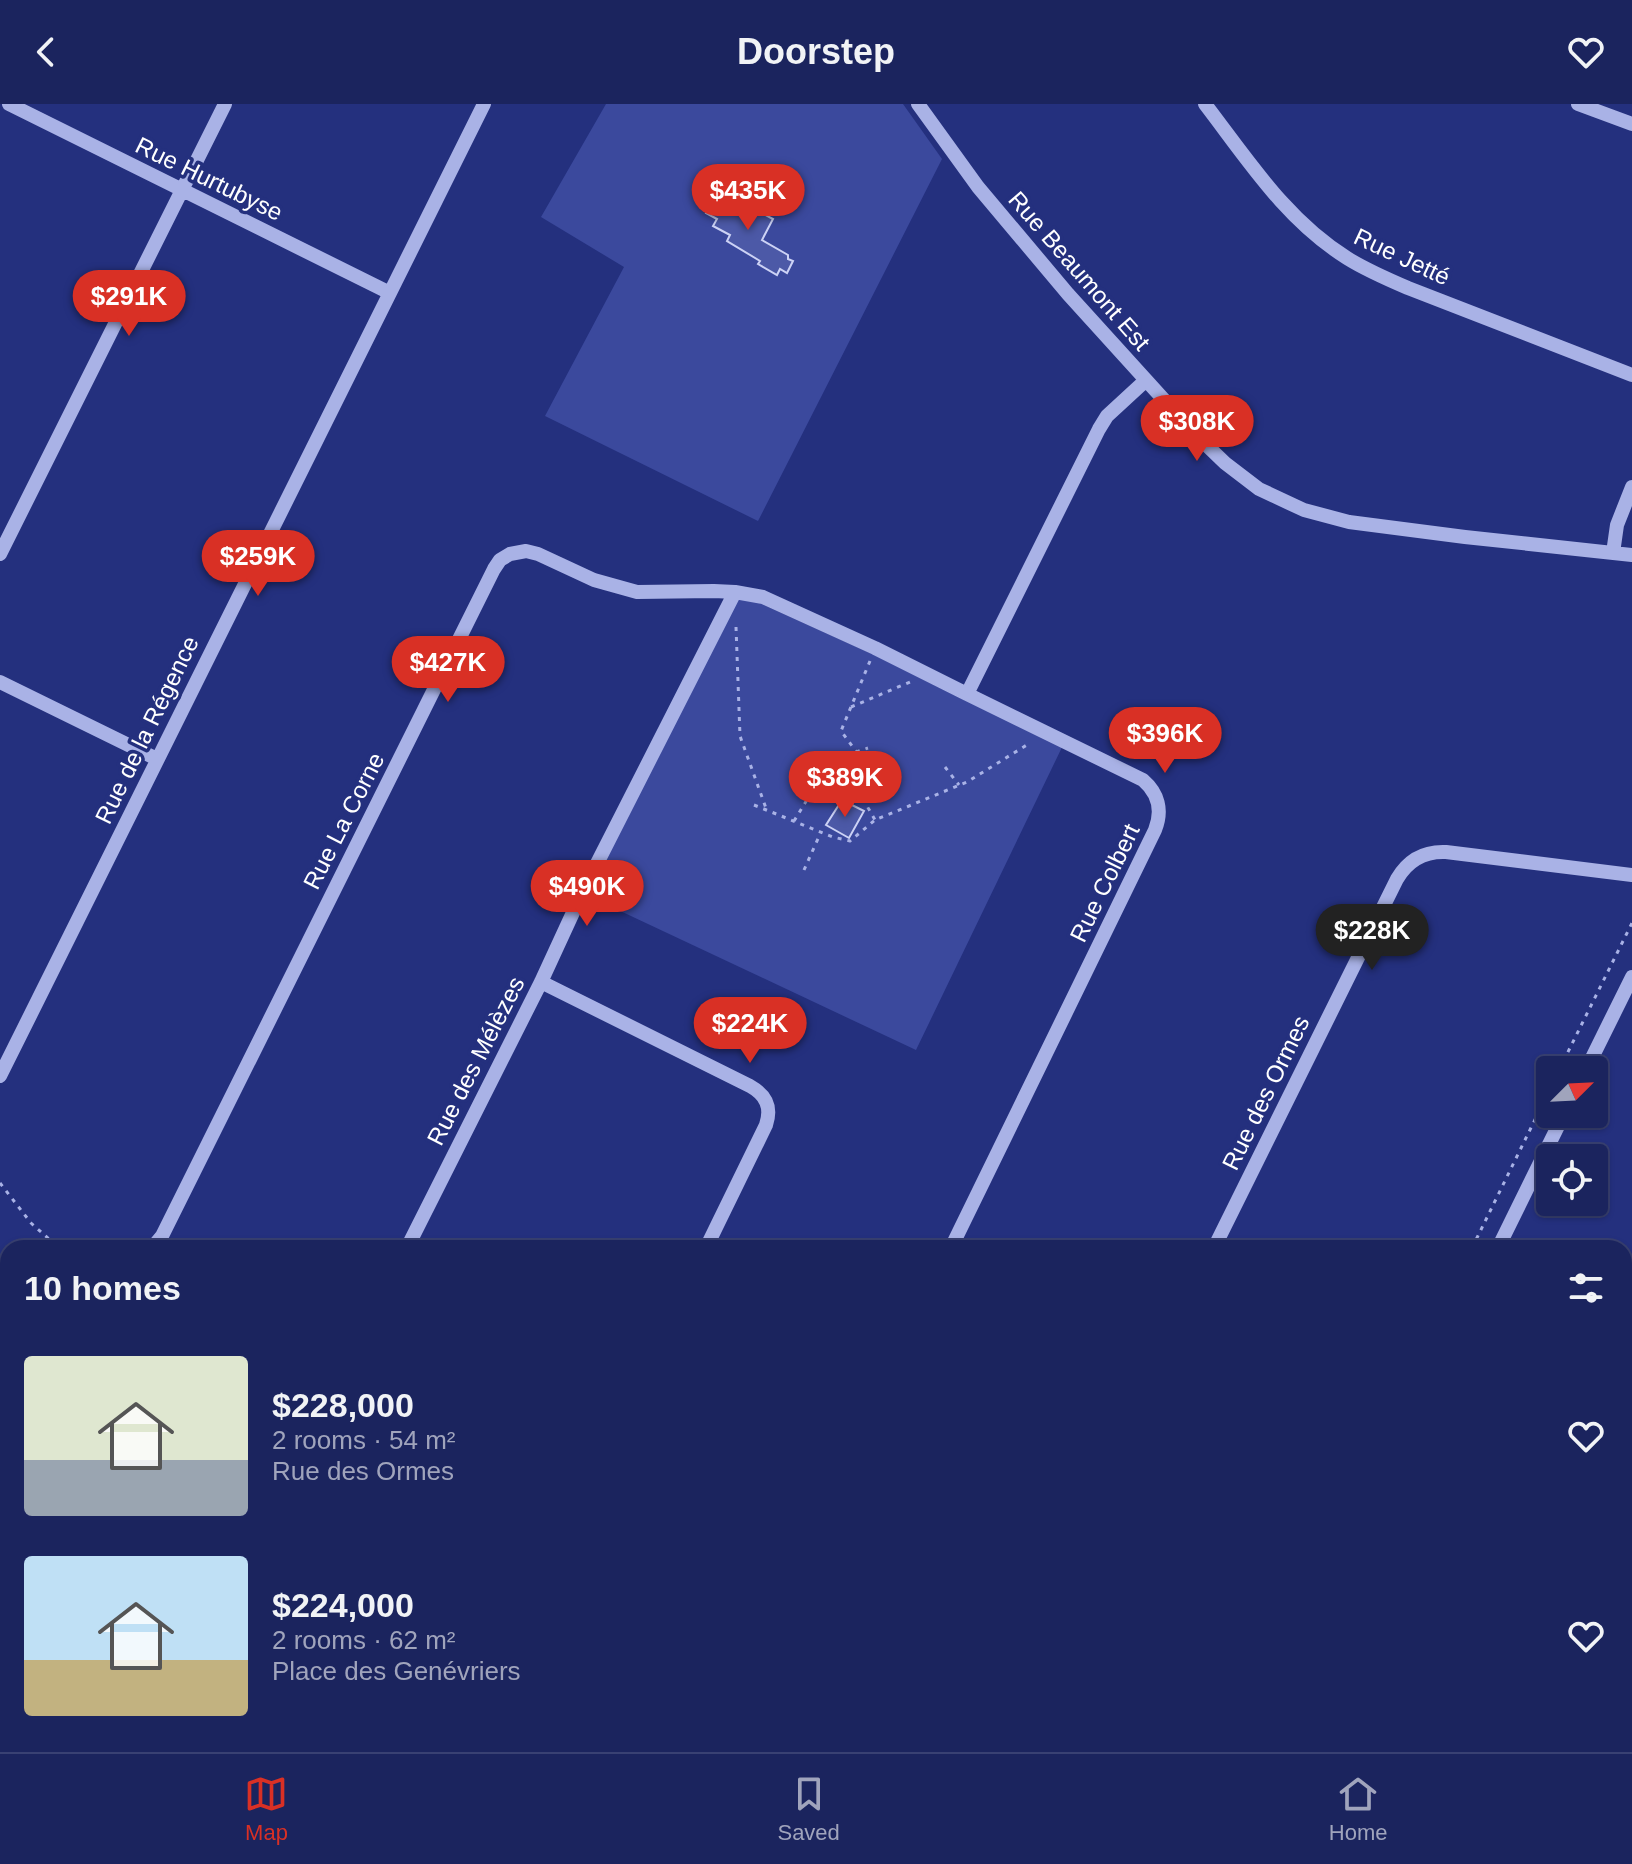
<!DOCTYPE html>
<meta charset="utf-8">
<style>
:root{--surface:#1b245e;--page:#242c64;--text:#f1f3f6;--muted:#a0a4bc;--line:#394173;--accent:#d93025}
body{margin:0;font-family:Arial,sans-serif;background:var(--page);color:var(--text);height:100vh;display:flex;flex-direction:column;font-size:30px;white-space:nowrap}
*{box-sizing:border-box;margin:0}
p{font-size:26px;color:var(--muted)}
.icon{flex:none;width:44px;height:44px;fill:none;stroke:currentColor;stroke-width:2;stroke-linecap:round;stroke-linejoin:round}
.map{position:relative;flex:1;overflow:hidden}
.drawer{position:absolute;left:0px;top:1136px;width:1632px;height:512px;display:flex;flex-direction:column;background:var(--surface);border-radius:24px 24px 0 0;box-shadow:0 2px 6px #0004,0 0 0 2px var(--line)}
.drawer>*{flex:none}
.needle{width:52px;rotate:66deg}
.tools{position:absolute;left:1536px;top:952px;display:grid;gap:16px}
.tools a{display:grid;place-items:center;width:72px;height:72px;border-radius:8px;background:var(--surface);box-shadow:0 2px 6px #0004,0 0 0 2px var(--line);font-size:40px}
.price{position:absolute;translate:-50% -68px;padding:0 18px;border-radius:28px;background:var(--accent);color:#fff;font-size:26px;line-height:52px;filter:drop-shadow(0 2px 4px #0008)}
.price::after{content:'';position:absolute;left:50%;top:48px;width:24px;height:18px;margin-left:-12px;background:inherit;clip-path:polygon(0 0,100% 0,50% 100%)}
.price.current{background:#222;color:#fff}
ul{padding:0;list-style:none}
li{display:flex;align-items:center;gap:24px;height:200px;padding:0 24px}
li span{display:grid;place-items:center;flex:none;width:224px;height:160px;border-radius:8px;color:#555}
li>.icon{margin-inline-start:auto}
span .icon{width:96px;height:96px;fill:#fffc;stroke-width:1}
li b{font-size:34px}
h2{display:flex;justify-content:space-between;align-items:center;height:96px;padding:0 24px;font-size:34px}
header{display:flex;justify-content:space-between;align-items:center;height:104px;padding:0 24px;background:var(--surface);font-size:36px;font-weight:800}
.tabs{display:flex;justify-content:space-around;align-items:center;height:112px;border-top:2px solid var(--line);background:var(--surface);font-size:22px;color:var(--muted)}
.tabs a{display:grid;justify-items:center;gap:4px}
.tabs .current{color:var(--accent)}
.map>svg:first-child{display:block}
.green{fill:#3b499d}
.building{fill:#4c59a7;stroke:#ccd2f5;stroke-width:2}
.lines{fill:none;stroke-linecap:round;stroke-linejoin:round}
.path{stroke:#a9b2e6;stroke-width:3;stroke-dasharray:4 6;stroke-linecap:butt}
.minor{stroke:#a9b2e6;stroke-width:14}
.major{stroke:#eaebfd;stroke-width:20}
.rail-casing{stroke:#fff;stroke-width:8}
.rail{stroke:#24307e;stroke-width:5;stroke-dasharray:15;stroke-linecap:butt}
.labels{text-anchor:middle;stroke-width:7;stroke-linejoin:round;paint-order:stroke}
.street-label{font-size:24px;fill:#fff;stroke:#24307e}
</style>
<header><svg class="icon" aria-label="back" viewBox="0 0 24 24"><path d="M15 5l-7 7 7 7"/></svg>Doorstep<svg class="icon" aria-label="heart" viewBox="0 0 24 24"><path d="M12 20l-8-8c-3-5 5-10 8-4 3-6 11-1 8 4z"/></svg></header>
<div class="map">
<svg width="1632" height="1648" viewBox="0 0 1632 1648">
<rect width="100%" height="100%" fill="#24307e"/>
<path class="green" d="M606,0h297l39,55 -184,362 -213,-105 79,-149 -83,-50z
M735,488l330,149 -149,309 -334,-157z"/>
<path class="building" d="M728,89l30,15v3l15,8 -11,21 26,15v4l5,2 -6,12 -7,-4 -3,6 -19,-11 2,-3 -33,-20 3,-6 -17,-9 4,-7 -11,-6 7,-15 10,5z
M842,696l22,11 -15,27 -23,-13z"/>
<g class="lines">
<path class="path" d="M736,523l4,109 27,75
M870,557l-29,70 28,38 -14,16 20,35
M851,603l59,-25
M856,648l12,-4
M945,663l14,18
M754,701l79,32 17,4 25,-21 92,-38 63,-39
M794,717l24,-39 37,3
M804,766l17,-38
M1559,966l73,-147
M0,1079l31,40 28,25
M1472,1144l78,-159
M362,1640l5,8
M1223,1648l4,-8"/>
<path class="minor" d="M9,0l381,189
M918,0l60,83 90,107 127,140 30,29 34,26 45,21 45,12 116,15 167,18
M1205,0c43,56 81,116 142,154 19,12 40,21 61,30l224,87
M1578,0l54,20
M1613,449l4,-28 15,-38
M0,450l225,-450
M0,578l157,77
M541,878l209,104c16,9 22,21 16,39l-60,123
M1586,966l46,-93
M0,972l484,-972
M152,1144l10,-12 332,-667 6,-9 10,-6 16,-3 12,3 56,26 43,12 77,-1 21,1 28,5 112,51 92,46
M407,1144l134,-266 41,-89 153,-301
M951,1144l204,-418c8,-20 3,-37 -12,-50l-176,-86 132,-265 8,-13 38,-35
M1214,1144l183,-369c11,-19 27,-28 49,-27l186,23
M1498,1144l66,-134
M1624,1247l8,4
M702,1648l4,-8
M968,1648l4,-8
M1248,1648l4,-8
M1527,1648l4,-8"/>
<path class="major" d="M0,1194l8,9
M0,1274l8,10
M243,1640l5,8
M306,1640l5,8"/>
<defs>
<path id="rail" d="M0,1637l12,11"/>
</defs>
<use href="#rail" class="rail-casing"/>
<use href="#rail" class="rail"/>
</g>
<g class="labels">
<g class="street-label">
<text transform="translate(209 75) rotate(26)" y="8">Rue Hurtubyse</text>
<text transform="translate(1402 153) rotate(25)" y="8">Rue Jetté</text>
<text transform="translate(1079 167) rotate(49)" y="8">Rue Beaumont Est</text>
<text transform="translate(147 626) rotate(-64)" y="8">Rue de la Régence</text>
<text transform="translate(344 717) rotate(-63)" y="8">Rue La Corne</text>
<text transform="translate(1105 779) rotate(-64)" y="8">Rue Colbert</text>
<text transform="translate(476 957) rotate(-63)" y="8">Rue des Mélèzes</text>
<text transform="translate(1266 989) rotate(-64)" y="8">Rue des Ormes</text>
</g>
</g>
</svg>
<div class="tools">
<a><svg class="needle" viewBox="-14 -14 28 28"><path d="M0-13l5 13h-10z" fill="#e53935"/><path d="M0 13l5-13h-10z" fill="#a0a4bc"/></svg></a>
<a><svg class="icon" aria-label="locate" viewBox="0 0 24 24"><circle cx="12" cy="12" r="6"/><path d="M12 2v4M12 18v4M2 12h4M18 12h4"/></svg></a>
</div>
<b class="price" style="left:748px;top:128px">$435K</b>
<b class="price" style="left:129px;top:234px">$291K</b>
<b class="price" style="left:1197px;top:359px">$308K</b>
<b class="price" style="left:258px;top:494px">$259K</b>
<b class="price" style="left:448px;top:600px">$427K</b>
<b class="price" style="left:1165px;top:671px">$396K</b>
<b class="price" style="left:845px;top:715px">$389K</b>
<b class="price" style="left:587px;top:824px">$490K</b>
<b class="price current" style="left:1372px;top:868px">$228K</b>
<b class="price" style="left:750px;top:961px">$224K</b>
<section class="drawer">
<h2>10 homes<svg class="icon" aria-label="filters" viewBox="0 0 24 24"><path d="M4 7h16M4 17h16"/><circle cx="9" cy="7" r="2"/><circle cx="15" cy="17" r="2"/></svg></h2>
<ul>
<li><span style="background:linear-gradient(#dfe7d0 65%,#9aa5b1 0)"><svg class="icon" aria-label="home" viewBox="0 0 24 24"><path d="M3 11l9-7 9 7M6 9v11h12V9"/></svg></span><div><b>$228,000</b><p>2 rooms · 54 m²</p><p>Rue des Ormes</p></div><svg class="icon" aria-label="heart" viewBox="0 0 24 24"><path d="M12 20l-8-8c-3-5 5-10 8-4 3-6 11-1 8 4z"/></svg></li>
<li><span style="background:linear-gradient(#bfe0f5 65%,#c2b280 0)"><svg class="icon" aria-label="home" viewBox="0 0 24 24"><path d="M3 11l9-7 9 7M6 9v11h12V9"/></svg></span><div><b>$224,000</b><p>2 rooms · 62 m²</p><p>Place des Genévriers</p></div><svg class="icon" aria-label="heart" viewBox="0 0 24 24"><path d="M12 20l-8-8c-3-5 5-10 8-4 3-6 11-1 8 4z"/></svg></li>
</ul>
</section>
</div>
<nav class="tabs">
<a class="current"><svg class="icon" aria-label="map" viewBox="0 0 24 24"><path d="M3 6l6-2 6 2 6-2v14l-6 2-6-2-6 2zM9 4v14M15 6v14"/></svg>Map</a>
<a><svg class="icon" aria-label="saved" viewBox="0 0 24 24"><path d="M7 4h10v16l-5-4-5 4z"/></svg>Saved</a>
<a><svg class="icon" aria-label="home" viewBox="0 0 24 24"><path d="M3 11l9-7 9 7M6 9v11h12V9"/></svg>Home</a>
</nav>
